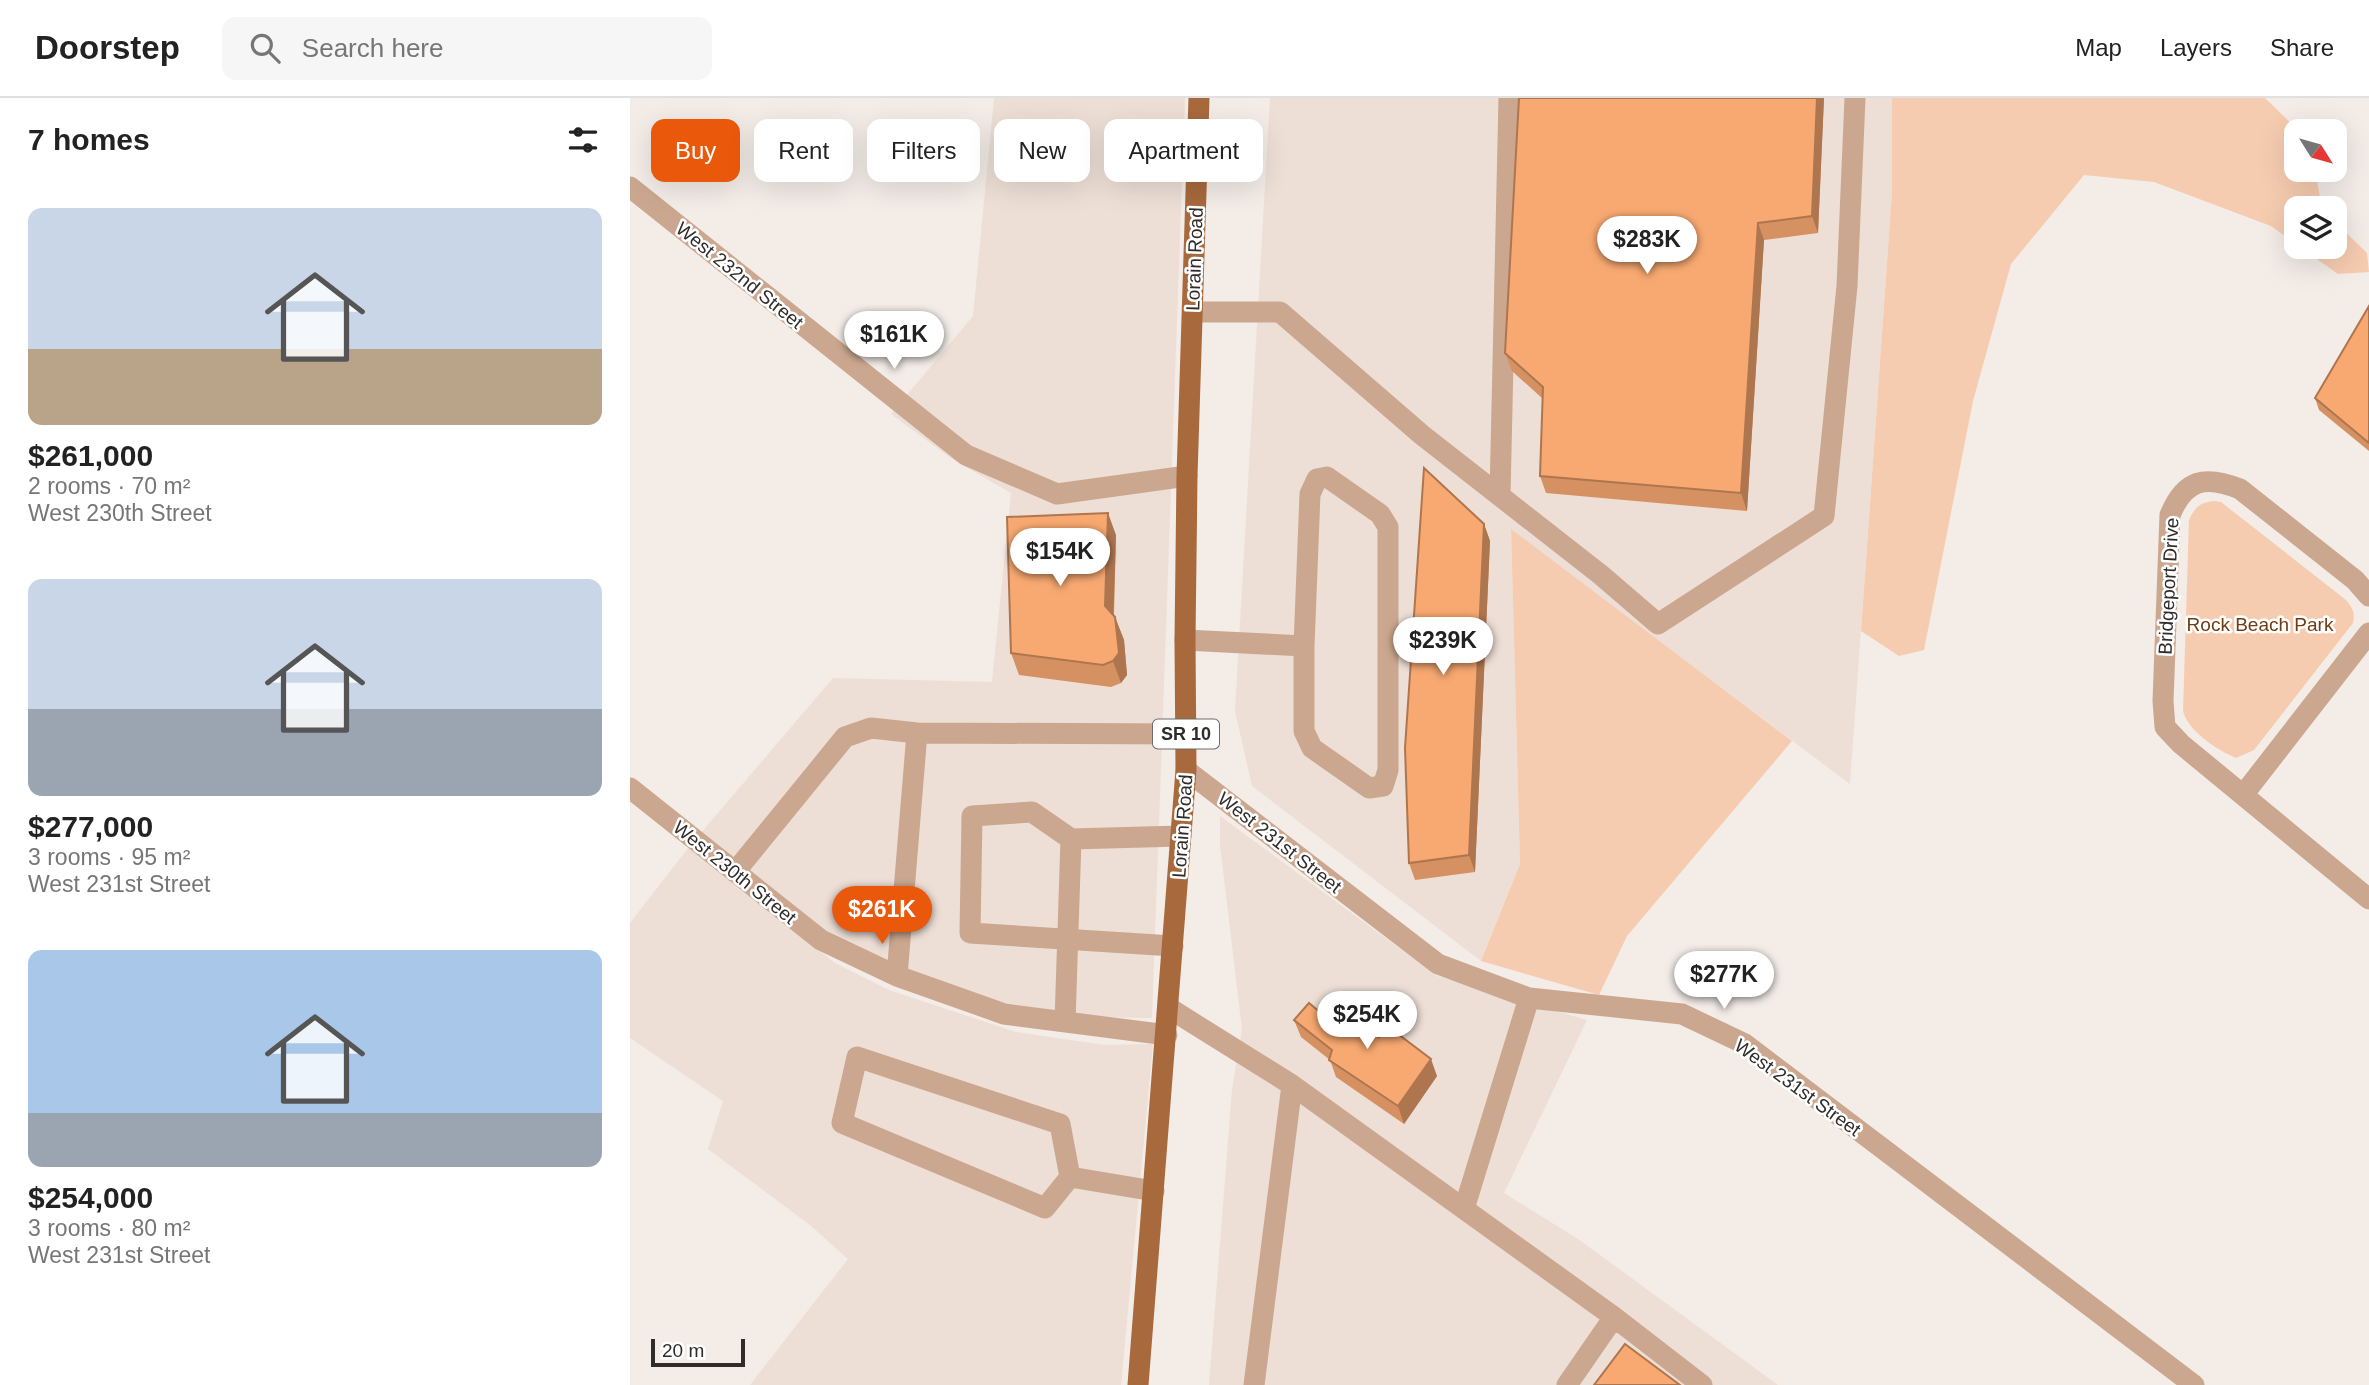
<!DOCTYPE html>
<meta charset="utf-8">
<style>
:root{--surface:#fff;--page:#f6f6f6;--text:#222;--muted:#767676;--line:#e0e0e0;--accent:#ea580c}
body{margin:0;font-family:Helvetica,sans-serif;background:var(--page);color:var(--text);height:100vh;display:flex;flex-direction:column;font-size:26px;white-space:nowrap}
*{box-sizing:border-box;margin:0}
p{font-size:23px;color:var(--muted)}
.icon{flex:none;width:38px;height:38px;fill:none;stroke:currentColor;stroke-width:2;stroke-linecap:round;stroke-linejoin:round}
.map{position:relative;flex:1;overflow:hidden}
.drawer{display:flex;flex-direction:column;background:var(--surface);width:630px}
.drawer>*{flex:none}
.top-card{position:absolute;left:21px;top:21px;width:665px;height:63px;display:flex;gap:14px}
.needle{width:46px;rotate:127deg}
.controls{position:absolute;left:1654px;top:21px;display:grid;gap:14px}
.controls a{display:grid;place-items:center;width:63px;height:63px;border-radius:14px;background:var(--surface);box-shadow:0 7px 28px #0002;font-size:35px}
.scale{position:absolute;left:21px;bottom:18px;width:94px;box-sizing:border-box;padding-left:7px;border:4px solid #2f2c2a;border-top:0;font-size:19px;line-height:24px;white-space:nowrap;color:#2f2c2a;-webkit-text-stroke:5px #fff;paint-order:stroke}
.price{position:absolute;translate:-50% -60px;padding:0 16px;border-radius:24px;background:#fff;color:#222;font-size:23px;line-height:46px;filter:drop-shadow(0 2px 4px #0008)}
.price::after{content:'';position:absolute;left:50%;top:42px;width:21px;height:16px;margin-left:-10px;background:inherit;clip-path:polygon(0 0,100% 0,50% 100%)}
.price.on{background:var(--accent);color:#fff}
ul{padding:0;list-style:none}
li{display:grid;align-content:center;gap:14px;height:371px;padding:0 28px}
li span{display:grid;place-items:center;height:217px;border-radius:14px;color:#555}
li>.icon{margin-inline-start:auto}
span .icon{width:126px;height:126px;fill:#fffc;stroke-width:1}
li b{font-size:30px}
h2{display:flex;justify-content:space-between;align-items:center;height:84px;padding:0 28px;font-size:30px}
.pill{padding:0 24px;border-radius:14px;background:var(--surface);box-shadow:0 7px 28px #0002;font-size:24px;line-height:63px}
.pill.on{background:var(--accent);color:#fff}
header{display:flex;align-items:center;gap:42px;box-sizing:border-box;height:98px;padding:0 35px;background:var(--surface);border-bottom:2px solid var(--line)}
header strong{font-size:33px}
nav{display:flex;gap:38px;margin-inline-start:auto;font-size:24px}
.search{width:490px;height:63px;background:var(--page);display:flex;align-items:center;gap:18px;box-sizing:border-box;padding:0 24px;border-radius:14px;color:var(--muted);font-size:26px}
main{display:flex;flex:1;min-height:0}
.map>svg:first-child{display:block}
.built{fill:#eddfd6}
.green{fill:#f6ccb0}
.lines{fill:none;stroke-linecap:round;stroke-linejoin:round}
.minor{stroke:#cba78f;stroke-width:21}
.major{stroke:#a8693c;stroke-width:21}
.wall{fill:#d59161}
.shaded-wall{fill:#ae764f}
.building{fill:#f8a971;stroke:#ae764f;stroke-width:2}
.labels{text-anchor:middle;stroke-width:5;stroke-linejoin:round;paint-order:stroke}
.shield{fill:#fff;stroke:#6d6b6a;stroke-width:2}
.shield-label{font-size:18px;font-weight:bold;fill:#2f2c2a}
.street-label{font-size:19px;fill:#2f2c2a;stroke:#fff}
.park-label{font-size:19px;fill:#6f3c13;stroke:#fff}
</style>
<header>
<strong>Doorstep</strong>
<div class="search"><svg class="icon" aria-label="search" viewBox="0 0 24 24"><circle cx="10" cy="10" r="6"/><path d="M15 15l6 6"/></svg>Search here</div>
<nav><a>Map</a><a>Layers</a><a>Share</a></nav>
</header>
<main>
<section class="drawer">
<h2>7 homes<svg class="icon" aria-label="filters" viewBox="0 0 24 24"><path d="M4 7h16M4 17h16"/><circle cx="9" cy="7" r="2"/><circle cx="15" cy="17" r="2"/></svg></h2>
<ul>
<li><span style="background:linear-gradient(#c9d6e8 65%,#b9a48a 0)"><svg class="icon" aria-label="home" viewBox="0 0 24 24"><path d="M3 11l9-7 9 7M6 9v11h12V9"/></svg></span><div><b>$261,000</b><p>2 rooms · 70 m²</p><p>West 230th Street</p></div></li>
<li><span style="background:linear-gradient(#c9d6e8 60%,#9aa5b1 0)"><svg class="icon" aria-label="home" viewBox="0 0 24 24"><path d="M3 11l9-7 9 7M6 9v11h12V9"/></svg></span><div><b>$277,000</b><p>3 rooms · 95 m²</p><p>West 231st Street</p></div></li>
<li><span style="background:linear-gradient(#a9c7e8 75%,#9aa5b1 0)"><svg class="icon" aria-label="home" viewBox="0 0 24 24"><path d="M3 11l9-7 9 7M6 9v11h12V9"/></svg></span><div><b>$254,000</b><p>3 rooms · 80 m²</p><p>West 231st Street</p></div></li>
</ul>
</section>
<div class="map">
<svg width="1739" height="1287" viewBox="0 0 1739 1287">
<rect width="100%" height="100%" fill="#f3ece7"/>
<path class="built" d="M364,0h191l-33,920 -73,-1 -71,-10 -100,-34 -84,-38 -124,-101 133,-156 159,4 19,-189 -59,-34 -61,-45 82,-98z
M640,0h622v94l-42,592 -339,-254 9,334 -39,97 -229,-175 -17,-75z
M590,718l217,160 150,44 -83,173 74,46 200,146h-569l23,-295 10,-61 -22,-184z
M59,749l146,116 54,27 127,42 89,13 48,-1 -32,341h-371l98,-126 -38,-34 -102,-76 15,-48 -93,-63v-115z"/>
<path class="green" d="M1262,0h373l34,33h-3v39h19l7,38h-26v36l-25,-18 -117,-44 -70,-7 -73,89 -38,137 -49,249 -25,6 -38,-25 31,-439z
M1705,124l32,31 2,19 -31,2 -38,-27h34z
M1585,403l6,1 125,98c7,8 9,13 7,23l-99,127 -18,8c-19,-8 -48,-27 -53,-47l6,-191c6,-13 11,-18 26,-19z
M881,431l281,212 -165,195 -28,59 -118,-34 39,-97z"/>
<g class="lines">
<path class="minor" d="M0,89l336,268 91,39 130,-18
M563,214h87l142,123 179,140 57,49 166,-108 23,-230 8,-188
M870,397l9,-397
M1739,498l-14,-16 -115,-91c-35,-14 -55,-10 -70,26l-7,186 2,26 16,17 188,155
M555,542l119,6v85l8,17 57,40 14,-2 5,-16v-243l-8,-13 -53,-37 -10,2 -7,15 -6,152
M556,672l252,194 91,34 153,16 63,30 449,341
M0,690l191,152 76,36 107,38 163,21
M1613,697l126,-162
M105,774l110,-135 26,-9 46,5 269,1
M543,848l-203,-13 2,-117 60,-4 39,27 110,-3
M267,878l20,-243
M539,910l123,77 322,232 -47,68
M435,924l6,-183
M440,1079l-25,31 -203,-85 15,-66 203,67 10,53 84,14
M834,1111l65,-211
M984,1219l88,68
M624,1287l38,-300"/>
<path class="major" d="M508,1287l48,-615 -1,-130 2,-164 12,-378"/>
</g>
<path class="wall" d="M889,0h305l-6,135 -54,7 -17,271 -201,-18 -6,-17 3,-77 -31,-28 -7,-18z
M1739,208v145l-50,-41 -4,-12z
M854,426l6,17 -15,331 -60,8 -6,-17z
M486,437l-2,80 10,25 3,35 -6,8 -10,4 -92,-12 -8,-22z
M692,916l57,23 58,39 -33,48 -68,-47 -6,-17 -29,-23 -7,-17z"/>
<path class="shaded-wall" d="M1187,0h7l-6,135 -6,-17z
M1128,125l6,17 -17,271 -6,-18z
M478,415l8,22 -3,93 -8,-22z
M854,426l6,17 -15,331 -6,-17z
M485,519l9,23 3,35 -6,8 -8,-22z
M801,961l6,17 -33,48 -6,-18z"/>
<path class="building" d="M889,0h298l-5,118 -54,7 -17,270 -201,-17 3,-89 -38,-34z
M1739,208v137l-54,-45z
M794,370l60,56 -15,331 -60,8 -4,-115z
M478,415l-3,93 10,11 4,36 -6,8 -10,4 -92,-12 -4,-136z
M703,903l46,36 7,-12 45,34 -33,47 -69,-46 3,-10 -38,-30 15,-17 13,11z
M995,1246l55,41h-86z"/>
<g class="labels">
<rect class="shield" x="523" y="621.5" width="66" height="29" rx="5"/>
<g class="shield-label">
<text x="556" y="642">SR 10</text>
</g>
<g class="street-label">
<text transform="translate(564 161) rotate(-88)" y="7">Lorain Road</text>
<text transform="translate(110 177) rotate(39)" y="7">West 232nd Street</text>
<text transform="translate(1538 488) rotate(-87)" y="7">Bridgeport Drive</text>
<text transform="translate(552 728) rotate(-86)" y="7">Lorain Road</text>
<text transform="translate(650 744) rotate(38)" y="7">West 231st Street</text>
<text transform="translate(105 774) rotate(39)" y="7">West 230th Street</text>
<text transform="translate(1168 989) rotate(36)" y="7">West 231st Street</text>
</g>
<g class="park-label">
<text x="1630" y="533">Rock Beach Park</text>
</g>
</g>
</svg>
<div class="controls">
<a><svg class="needle" viewBox="-14 -14 28 28"><path d="M0-13l5 13h-10z" fill="#e53935"/><path d="M0 13l5-13h-10z" fill="#767676"/></svg></a>
<a><svg class="icon" aria-label="layers" viewBox="0 0 24 24"><path d="M12 4l9 5-9 5-9-5zM3 14l9 5 9-5"/></svg></a>
</div>
<div class="scale">20 m</div>
<b class="price" style="left:1017px;top:178px">$283K</b>
<b class="price" style="left:264px;top:273px">$161K</b>
<b class="price" style="left:430px;top:490px">$154K</b>
<b class="price" style="left:813px;top:579px">$239K</b>
<b class="price on" style="left:252px;top:848px">$261K</b>
<b class="price" style="left:1094px;top:913px">$277K</b>
<b class="price" style="left:737px;top:953px">$254K</b>
<div class="top-card">
<a class="pill on">Buy</a>
<a class="pill">Rent</a>
<a class="pill">Filters</a>
<a class="pill">New</a>
<a class="pill">Apartment</a>
</div>
</div>
</main>
